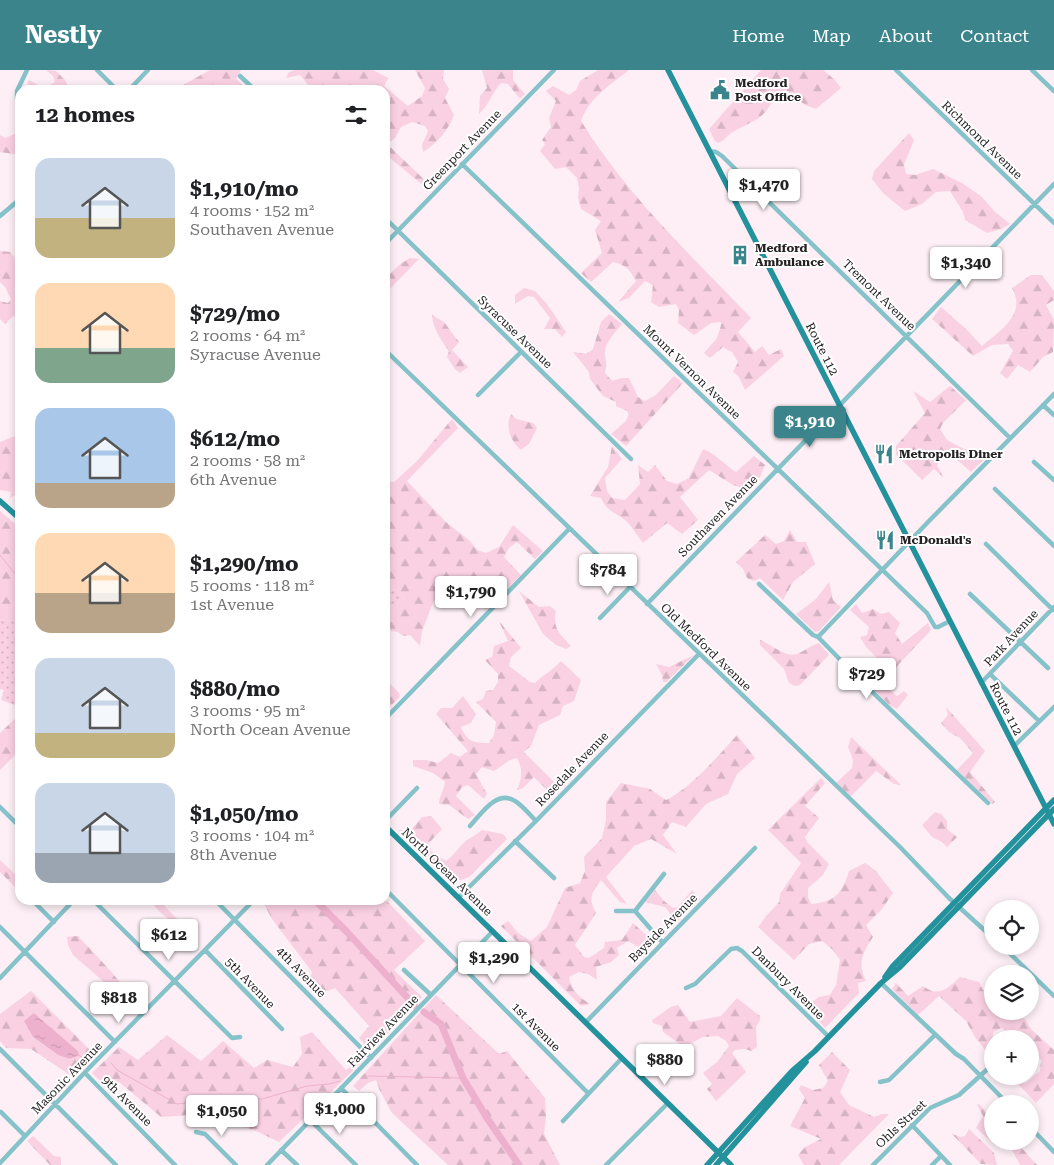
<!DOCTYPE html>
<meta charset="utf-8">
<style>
:root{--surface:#fff;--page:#f2f2f2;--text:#202124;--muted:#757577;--accent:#3c848c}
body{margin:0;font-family:"Roboto Serif",serif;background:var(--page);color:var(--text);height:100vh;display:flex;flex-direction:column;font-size:19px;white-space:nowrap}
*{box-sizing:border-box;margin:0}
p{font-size:16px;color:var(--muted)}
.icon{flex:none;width:28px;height:28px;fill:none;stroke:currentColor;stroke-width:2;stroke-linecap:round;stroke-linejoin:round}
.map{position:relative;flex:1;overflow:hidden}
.drawer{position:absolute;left:15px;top:15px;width:375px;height:820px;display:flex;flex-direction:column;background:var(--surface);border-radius:15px;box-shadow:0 2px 8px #0003}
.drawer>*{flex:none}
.tools{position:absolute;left:984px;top:830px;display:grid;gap:10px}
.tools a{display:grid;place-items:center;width:55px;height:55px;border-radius:50%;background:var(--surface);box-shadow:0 2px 8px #0003;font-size:25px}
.price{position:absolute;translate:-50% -42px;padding:0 11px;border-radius:5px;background:#fff;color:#222;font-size:16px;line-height:32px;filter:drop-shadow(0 1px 2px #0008)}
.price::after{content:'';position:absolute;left:50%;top:30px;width:15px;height:11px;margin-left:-8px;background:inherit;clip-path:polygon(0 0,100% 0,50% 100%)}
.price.active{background:var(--accent);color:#fff}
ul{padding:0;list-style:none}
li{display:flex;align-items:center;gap:15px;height:125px;padding:0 20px}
li span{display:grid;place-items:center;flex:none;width:140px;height:100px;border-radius:15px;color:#555}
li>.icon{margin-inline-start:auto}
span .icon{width:60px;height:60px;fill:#fffc;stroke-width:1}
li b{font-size:21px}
h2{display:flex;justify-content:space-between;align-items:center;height:60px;padding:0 20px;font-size:21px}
header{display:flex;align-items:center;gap:30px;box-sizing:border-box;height:70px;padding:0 25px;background:var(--accent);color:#fff}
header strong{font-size:24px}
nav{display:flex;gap:28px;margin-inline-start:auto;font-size:18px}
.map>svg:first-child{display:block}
.grass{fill:url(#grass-dots)}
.forest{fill:url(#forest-firs);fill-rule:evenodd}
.water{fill:url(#water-ripples)}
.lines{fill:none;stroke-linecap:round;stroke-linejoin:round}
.stream{stroke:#eeb1cd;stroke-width:1}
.river{stroke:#eeb1cd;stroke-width:7}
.minor{stroke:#85c2c9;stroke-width:4.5}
.major{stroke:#23929d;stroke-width:5.5}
.labels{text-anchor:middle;stroke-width:4;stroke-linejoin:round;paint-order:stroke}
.poi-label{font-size:12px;font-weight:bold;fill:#252022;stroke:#fff;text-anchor:start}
.street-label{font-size:12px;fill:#252022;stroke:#fff}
</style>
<header>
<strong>Nestly</strong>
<nav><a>Home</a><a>Map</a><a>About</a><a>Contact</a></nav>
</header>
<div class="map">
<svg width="1054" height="1095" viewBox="0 0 1054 1095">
<defs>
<pattern id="grass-dots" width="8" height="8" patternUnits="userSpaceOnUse" patternTransform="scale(1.25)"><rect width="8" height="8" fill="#fad1e3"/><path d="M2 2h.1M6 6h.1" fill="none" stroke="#d6b3c2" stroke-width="1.8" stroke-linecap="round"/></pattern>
<pattern id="forest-firs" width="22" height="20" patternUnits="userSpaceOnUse" patternTransform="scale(1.25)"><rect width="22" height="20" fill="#fad1e3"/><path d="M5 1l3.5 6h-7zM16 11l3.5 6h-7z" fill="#d6b3c2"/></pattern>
<pattern id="water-ripples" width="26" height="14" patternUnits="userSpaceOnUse" patternTransform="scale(1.25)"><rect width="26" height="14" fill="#eeb1cd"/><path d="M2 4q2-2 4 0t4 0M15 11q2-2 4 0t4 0" fill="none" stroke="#cc98b0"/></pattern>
</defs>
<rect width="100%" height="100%" fill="#fdeff5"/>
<path class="grass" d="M393,520l7,1 4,7 -10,8 -7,-5v-6z
M0,549l18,3 2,4v81l-19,-7 3,-10 -4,-1z"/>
<path class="forest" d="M46,0l10,1 9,9 5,10h-45l4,-10 15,8 11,-6 -2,-6z
M210,0h31l-5,9 12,11h-74z
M294,0h79l15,8 -4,8 24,20 14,-10 3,-8 -10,-18h29l-1,9 6,10 -4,9 9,17c-6,16 -17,28 -31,37l-1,-7 6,-14 -3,-5 -13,-4 -11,5 -6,11 -8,6 45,43 -2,4 -45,-37v-64h-73l-12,-15 -14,3 2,-5z
M482,0h31v10l12,14 -5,5 -12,-15 -7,-1c-10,11 -10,19 -22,31l1,-18 7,-8z
M598,0h31c-18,14 -40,28 -48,51 46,75 110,134 170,197l-13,14 17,20 7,-6 7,9 12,-6 3,7 -39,34 -6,-13 -6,-5 5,-10 -6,-10 -9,-5 -13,11 -6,-5 13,-15 5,-16 -11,1 -17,12 -16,-12 1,-13 -3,-6 -17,3 -8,-5 2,-17 -8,-4 -16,17 -11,4 18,-21c-5,-10 -11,-17 -23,-19l-22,20 -10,-9 21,-20 -7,-23 6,-9 -20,-12 -3,-11 1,-10 -2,-10 -11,-11 -11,2 -15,-18 5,-7 -3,-4 9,-13 -2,-9 7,-17 -10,-10 7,-5 16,9 7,-5 4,-9z
M761,0h62l12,10 6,8 -25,21 -11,-4 -19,-15c-9,2 -14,13 -19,20 -9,12 -24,15 -36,23 -5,4 -7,8 -13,10l-3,-2 -6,-12z
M20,59v26l-20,-3v-17l5,3 12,-5z
M909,63l5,7 -10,25 2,9 9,1 18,-6 29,14 20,14 12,14 16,13 -9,5 -14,4 -22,-13 -2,-8 -13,-21 -14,1 -14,12 -17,7 -22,-18 -11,-14 2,-8z
M0,181l10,1 10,12v50l-8,3 -7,7 -5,-5v-18l8,2 3,-4 -6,-12 -5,-5z
M410,188l9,1 -34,35v-15l14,-14z
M1031,205h11l12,16v9l-8,5 8,15 -1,32 -10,5 -13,15 -12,-7 -11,14 -7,-6 13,-22 -5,-7 -16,1 -19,11 -41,-37 9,-12 24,21 17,18c18,-15 45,-32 30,-58z
M524,218l11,3 12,13 19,28 -4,5 -7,-8h-11l6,-11 -16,-21 -6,-1 -13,8v-9z
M609,244l13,10c-6,8 -17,18 -17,28 0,10 3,9 0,21l7,8 10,-3h7l9,19 7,4 11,-6 18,-19 9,7 -57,63 -15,-12 14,-12 4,-7 -2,-4 -11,-5v-4l-13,-6 -13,-17 -1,-7 -16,-20 13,2 7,-5 8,-27z
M432,245l12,7 15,20 -7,8 16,17 -8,6 -5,-4 -8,-12 2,-6c-7,-9 -17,-24 -17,-36z
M950,316l16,14 -23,23 -3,6 7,11 17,9 23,7 -16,16 -23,-20 -11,13 6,12 -9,-8 -12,11 -26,-26v-8l29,-33 -12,-22 17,11z
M511,344l5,5 17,4 4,5 -8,16 -8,6c-11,-9 -16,-24 -10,-36z
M452,349l6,9 -51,53 39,41 24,19 7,9 9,3 13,-6 14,-22 30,26 -8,8 -18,-17 -8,6 -5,9 17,18 -35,35 -20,-14 -21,-5 -11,9 -12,31 -2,15 -10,-11 -7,1 -5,-4 -13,-2v-149l9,1 23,-21zM393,520l7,2 4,6 -10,8 -7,-6v-5z
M20,364v58l-10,6 1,-6 -11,-2v-48z
M612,376l10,13 -17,19 2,13 5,7 13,2 15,-16 -2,-19 10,7 7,-7 12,16 10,3 12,-6 14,-29c13,5 21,15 33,23l18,-16 11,9 -7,16 -15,7 -10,-3 -24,-15 -29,27 18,23 -16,14 -15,-11 -24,20c-6,-7 -11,-17 -18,-23 -10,-8 -18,-8 -24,-22l-11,-2 18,-29z
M0,441l20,17v98l-2,-4 -18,-3z
M790,460l7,12h9l9,22 -22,18 -10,18 -23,-22 -6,3 -7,-3 -4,-9 -7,-7 29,-27 11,9 8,-3z
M829,512l4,18 8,7 -22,24 -4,1 -19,-18 20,-15z
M519,521l20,16 11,-1 6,5c-4,17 4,23 15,35l-5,3 -10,-4 -13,-11z
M856,534l6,9 11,-4 8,5 8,-2 11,11 -5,10 7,11 26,-21 3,7 -50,53 16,13 7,-5 4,4 -11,14 -8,-4 -22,-22 18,-17 -19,-19 -6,-10 7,-2 2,-8 -19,-17z
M499,551l22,27 -10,9 -2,9 21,16 5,1c9,-9 18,-13 26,-22l20,19 -7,21 -11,5 -3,9 -21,10 -8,21 -7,6 36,36 -18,17 -4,-1 11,-12 -15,-15 -11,11 -6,2c5,-12 6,-20 0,-32l-7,2 -16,11 -12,-4 -6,7 11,20 -3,5 -16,-14 -6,2 -6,9 19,19 -7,4 -19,-14 -10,-1c0,-8 5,-13 6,-22l-12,-9 -20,-7v-6h12l13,3 13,-10 9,4 8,-6 -32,-37 5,-6h11l11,-12 13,18 -5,9 -10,4c6,15 13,16 28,16l5,-8 2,-13 -20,-20 7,-3 3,-8 7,-1 5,-8v-8l-13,-14 7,-3 2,-11 14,-5z
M760,570c11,4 25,18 37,14 8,-3 14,-9 22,-11l10,12 -29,30 -5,1 -6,-3 -5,-14 -24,-24z
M694,585l-28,27h-3l-1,-7 -6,-11 13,3z
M385,608l14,15 1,4 -15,14z
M946,637l39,44 -15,21 25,30 -3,2 -35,-34 16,-17 -13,-15 -11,-6 -8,-9 7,-8z
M20,644v36l-20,20v-37z
M737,665l18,23 -18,16 -9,20 -22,10 -20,23 -14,-5 -9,13 14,19 -26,-15 -17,7 -28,31 21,27 -7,-2 -19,-22c-10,13 -13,18 -5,33l-21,32 9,12 5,1 15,-10 1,-6 17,-2 11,-17 21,19 -8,9 -18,-10 -11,7 2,7 -8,7 -15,5 1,13 -9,-6 -9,-2 -10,5c1,12 11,21 21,27l-9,2 -80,-80 7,-5 10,12 13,8 16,-14 18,-39 15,-5 5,-12 -1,-14 18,-19 4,-18v-18l15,-19 29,6 16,11c26,-13 51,-43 71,-65z
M851,667l50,48 -7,-1 -18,-13 -26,26 -14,-14 16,-15 1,-8 -5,-13z
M821,708l4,5 -20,23 14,12 -14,19 3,6 21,21 -6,11 -15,13v9l3,7c25,-2 31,-11 38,-33l16,-8 11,8 17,22 -11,16 -16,16 7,12c-10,15 -16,26 -7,44l-8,2 1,10 -34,35 -19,-22 13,-9 11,-2 6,-10 4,-25 -7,-10 -11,-9 -13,3 -15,16 -36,-33 9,-12 12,-13 1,-8 21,-31 -33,-33z
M935,742l6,2 6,7v8l10,8 -10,10 -5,-5 -10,-5 -10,-12z
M431,746l11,13 -13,14 2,8 15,10c9,-6 13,-15 21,-21 5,-3 10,-6 15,-10l21,4 4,5 -38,38 -8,3h-8l-55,-50h13l11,-13z
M0,790l19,18h1v14l-20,-20z
M655,820l9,11 9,7 5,-1 14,-17 8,9 -23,23 -12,-15 -20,-5z
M385,829l40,42 -31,29 28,27 -51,54 -12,-13 10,-12 -34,-38 -7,3 -15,-3 -3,-6 2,-10 -40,-53 -10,-19z
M149,830h10l21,22 -2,4 -16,-12z
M78,866c17,19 51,50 57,73l-62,-54 -5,-10 -1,-8z
M960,907l19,5 4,8 9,9v12h14l19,8 7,11 22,20v34l-18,19 -18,-19 8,-1 14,-12 1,-11 -8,-8 -3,-1v-12h-16l-12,-11 -9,4 -1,27 -17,-22 -9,-16 -27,-25 -21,19 -26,-26 4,-6 12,13 15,-10c16,12 25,2 37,-9z
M31,921l63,63 -24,21 -39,-26 -25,-1 -6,-7v-27zM34,943l44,38 1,4 -9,4 -12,-4 -25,-18z
M436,925l63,59 8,-3 38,47 1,18 -2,18 16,31h-112l-56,-52 -12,-22 -4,-11 -8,3 -9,8 -6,-5z
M737,928l23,18v4l-4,7 1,20 -6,4 -6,-2 -10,1 -3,3 14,19 -30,29 -9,-12 5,-5 -9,-11 14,-11 12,-16 -3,-5 -8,-5 -15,1 -19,10 -21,-15 -1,-6 -9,-3 -1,-3 19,-13 7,-2 12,17 31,-6z
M312,962l34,38 15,-10 2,1 -84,81 -23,-11 -16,-5 -22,-15 -20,-2 -9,6 -28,2 -42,-35 -10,7 -17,-16 27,-26 19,13 29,-25 34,26 22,-20 31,27 13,-8 26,7 9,-13 -2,-17z
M832,982l18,18 -10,22 9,13 25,12 8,-3h7l-50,51h-35l-6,-10 7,-8 16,-8 -31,-13 15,-28 -6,-9 2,-4 12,5 10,-2 5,-7 -9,-16z
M979,1034l13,14v23h23l22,24h-17l-11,-21 -9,3 -5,-2 -19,-17 7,-12 -6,-11z
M969,1059l25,24 3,12 -16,-1 -30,-31 9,4 5,-1z
M33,1066l21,20 7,1v8h-11l-23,-24z"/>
<path class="water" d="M34,943l44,38 1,4 -9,4 -12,-4 -25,-18 -9,-16z"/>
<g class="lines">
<path class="stream" d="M0,485l20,25
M78,985l6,3
M111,993l6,7 60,34 50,-6 35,1 45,-13 22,-2 11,-3
M368,1006l95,2"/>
<path class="river" d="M315,830l32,32 68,74
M424,942l17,12 22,54 24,40 32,47"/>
<path class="minor" d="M97,0l20,20
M896,0l158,153
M1032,0l22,21
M240,6l15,14
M129,20l19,-20
M17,30v-9l10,-21
M709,81l7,1 6,4 288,282
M462,94l465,449 8,14h3l12,-6
M0,146l20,-17
M385,148l246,241
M385,174l169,-174
M385,280l515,497 49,51 43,39
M478,325l43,-43
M1043,335l11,10
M1034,392l20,18
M995,419l59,57
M986,474l67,66
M759,514l54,51 5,2 49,50 121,116
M970,524l78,74
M647,534l407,-420
M600,548l30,-31
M818,567l111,-116 125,-127
M990,604l49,47
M981,613l73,-76
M385,649l184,-190
M1014,676l40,-39
M0,737l20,20
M385,751l32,-33
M470,756c11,-12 27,-37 45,-25 8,5 14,13 21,20
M515,771l39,37
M385,819l203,204
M459,827l77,-76 163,-167
M32,830l22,22
M93,830l139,138 8,-1
M215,830l156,158
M616,841h19
M635,841l29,-37
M635,841l27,31
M0,857l115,115
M1002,876l52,50
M205,880l77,79
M404,900l27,25
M0,908l74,-78
M881,913l75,71 8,5 44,45
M686,918l9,-4 36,-35 6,-1 5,3 87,86
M586,952l169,-174
M0,979l116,116
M85,1003l90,92
M880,1012l9,-2 46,-45
M341,1018l76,77
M1,1042l24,24
M310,1050l46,45
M563,1051l59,-63
M912,1055l38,40
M1030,1057l24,25
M196,1062l9,2 31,31
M281,1080l16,15
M0,1093l89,-95 165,-168
M267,1095l226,-234
M606,1095l62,-62
M873,1095l57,-57 29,-13 33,-30
M932,1095l9,-9"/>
<path class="major" d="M668,0l386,754
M0,431l20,18
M385,756l346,339
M885,907l7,-10 162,-167
M707,1095l85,-94 23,-20 66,-68 18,-15 155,-159
M716,1095l90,-103"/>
</g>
<defs>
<symbol id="civic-bare" viewBox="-9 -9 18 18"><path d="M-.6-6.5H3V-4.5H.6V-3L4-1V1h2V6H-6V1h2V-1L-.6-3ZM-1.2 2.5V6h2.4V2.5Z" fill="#3c848c" stroke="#fff" stroke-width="2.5" paint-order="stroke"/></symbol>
<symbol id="building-bare" viewBox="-9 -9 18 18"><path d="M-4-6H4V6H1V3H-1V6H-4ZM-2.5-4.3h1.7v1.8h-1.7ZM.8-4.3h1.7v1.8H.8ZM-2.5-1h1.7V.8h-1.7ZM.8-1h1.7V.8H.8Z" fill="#3c848c" stroke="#fff" stroke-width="2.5" paint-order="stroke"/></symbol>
<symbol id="restaurant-bare" viewBox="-9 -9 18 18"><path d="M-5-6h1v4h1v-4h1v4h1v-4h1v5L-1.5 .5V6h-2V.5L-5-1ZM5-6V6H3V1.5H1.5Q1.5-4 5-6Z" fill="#3c848c" stroke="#fff" stroke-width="2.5" paint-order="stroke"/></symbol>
</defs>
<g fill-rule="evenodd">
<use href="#civic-bare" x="706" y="6" width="28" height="28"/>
<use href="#building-bare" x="726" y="171" width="28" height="28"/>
<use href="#restaurant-bare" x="870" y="370" width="28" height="28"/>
<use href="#restaurant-bare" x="871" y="456" width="28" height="28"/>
</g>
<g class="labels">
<g class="poi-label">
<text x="735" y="17">Medford<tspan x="735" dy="14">Post Office</tspan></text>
<text x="755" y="182">Medford<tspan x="755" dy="14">Ambulance</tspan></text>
<text x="899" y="388">Metropolis Diner</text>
<text x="900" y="474">McDonald's</text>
</g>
<g class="street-label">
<text transform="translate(982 70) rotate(44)" y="4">Richmond Avenue</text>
<text transform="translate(462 80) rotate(-46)" y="4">Greenport Avenue</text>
<text transform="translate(879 225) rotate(44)" y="4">Tremont Avenue</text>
<text transform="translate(515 262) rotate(44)" y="4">Syracuse Avenue</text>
<text transform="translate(822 279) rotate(63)" y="4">Route 112</text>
<text transform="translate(692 302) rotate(44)" y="4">Mount Vernon Avenue</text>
<text transform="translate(718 446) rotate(-46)" y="4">Southaven Avenue</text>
<text transform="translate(1011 568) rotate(-47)" y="4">Park Avenue</text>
<text transform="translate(706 577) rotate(44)" y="4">Old Medford Avenue</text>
<text transform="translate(1006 639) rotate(63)" y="4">Route 112</text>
<text transform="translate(572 699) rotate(-46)" y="4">Rosedale Avenue</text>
<text transform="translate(447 802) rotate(44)" y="4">North Ocean Avenue</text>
<text transform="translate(663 858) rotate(-45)" y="4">Bayside Avenue</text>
<text transform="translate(301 902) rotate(46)" y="4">4th Avenue</text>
<text transform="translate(250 913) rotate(46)" y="4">5th Avenue</text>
<text transform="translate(788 913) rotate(45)" y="4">Danbury Avenue</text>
<text transform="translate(536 957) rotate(45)" y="4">1st Avenue</text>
<text transform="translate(383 961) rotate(-46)" y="4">Fairview Avenue</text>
<text transform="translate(67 1008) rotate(-46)" y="4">Masonic Avenue</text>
<text transform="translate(127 1031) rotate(45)" y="4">9th Avenue</text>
<text transform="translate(901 1054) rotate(-43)" y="4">Ohls Street</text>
</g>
</g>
</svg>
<div class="tools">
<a><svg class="icon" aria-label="locate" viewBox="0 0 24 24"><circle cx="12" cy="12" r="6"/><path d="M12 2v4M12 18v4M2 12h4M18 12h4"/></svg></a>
<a><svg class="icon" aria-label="layers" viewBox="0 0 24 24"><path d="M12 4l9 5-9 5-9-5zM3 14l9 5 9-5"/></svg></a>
<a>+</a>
<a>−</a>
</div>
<b class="price" style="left:764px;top:141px">$1,470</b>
<b class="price" style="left:966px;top:219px">$1,340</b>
<b class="price active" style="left:810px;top:378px">$1,910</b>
<b class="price" style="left:608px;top:526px">$784</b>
<b class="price" style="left:471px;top:548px">$1,790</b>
<b class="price" style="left:867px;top:630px">$729</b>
<b class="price" style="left:169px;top:891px">$612</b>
<b class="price" style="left:494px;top:914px">$1,290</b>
<b class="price" style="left:119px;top:954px">$818</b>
<b class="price" style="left:665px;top:1016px">$880</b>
<b class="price" style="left:340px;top:1065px">$1,000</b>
<b class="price" style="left:222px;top:1067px">$1,050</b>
<section class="drawer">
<h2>12 homes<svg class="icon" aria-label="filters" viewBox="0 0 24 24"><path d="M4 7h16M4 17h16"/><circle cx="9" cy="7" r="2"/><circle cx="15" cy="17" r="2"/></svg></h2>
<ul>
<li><span style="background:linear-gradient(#c9d6e8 60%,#c2b280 0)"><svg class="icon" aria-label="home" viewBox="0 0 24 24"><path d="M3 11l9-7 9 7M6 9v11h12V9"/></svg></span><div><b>$1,910/mo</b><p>4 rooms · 152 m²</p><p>Southaven Avenue</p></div></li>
<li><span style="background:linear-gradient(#ffd9b3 65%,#7fa58c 0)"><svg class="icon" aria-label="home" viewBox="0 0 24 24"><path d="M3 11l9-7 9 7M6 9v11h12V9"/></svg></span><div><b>$729/mo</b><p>2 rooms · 64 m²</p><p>Syracuse Avenue</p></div></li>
<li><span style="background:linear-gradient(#a9c7e8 75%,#b9a48a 0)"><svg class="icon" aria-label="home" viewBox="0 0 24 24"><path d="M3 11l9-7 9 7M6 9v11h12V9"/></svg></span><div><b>$612/mo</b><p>2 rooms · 58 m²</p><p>6th Avenue</p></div></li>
<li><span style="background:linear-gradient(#ffd9b3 60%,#b9a48a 0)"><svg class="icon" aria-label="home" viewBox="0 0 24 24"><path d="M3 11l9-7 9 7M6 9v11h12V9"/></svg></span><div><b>$1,290/mo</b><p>5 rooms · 118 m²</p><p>1st Avenue</p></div></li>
<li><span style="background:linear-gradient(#c9d6e8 75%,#c2b280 0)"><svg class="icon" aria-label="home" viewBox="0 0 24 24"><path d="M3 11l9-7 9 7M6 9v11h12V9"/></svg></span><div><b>$880/mo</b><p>3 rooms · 95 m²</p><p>North Ocean Avenue</p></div></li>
<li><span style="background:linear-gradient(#c9d6e8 70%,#9aa5b1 0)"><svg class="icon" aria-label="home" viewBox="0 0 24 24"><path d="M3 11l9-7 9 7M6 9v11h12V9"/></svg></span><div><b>$1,050/mo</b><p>3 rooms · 104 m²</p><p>8th Avenue</p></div></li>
</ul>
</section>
</div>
